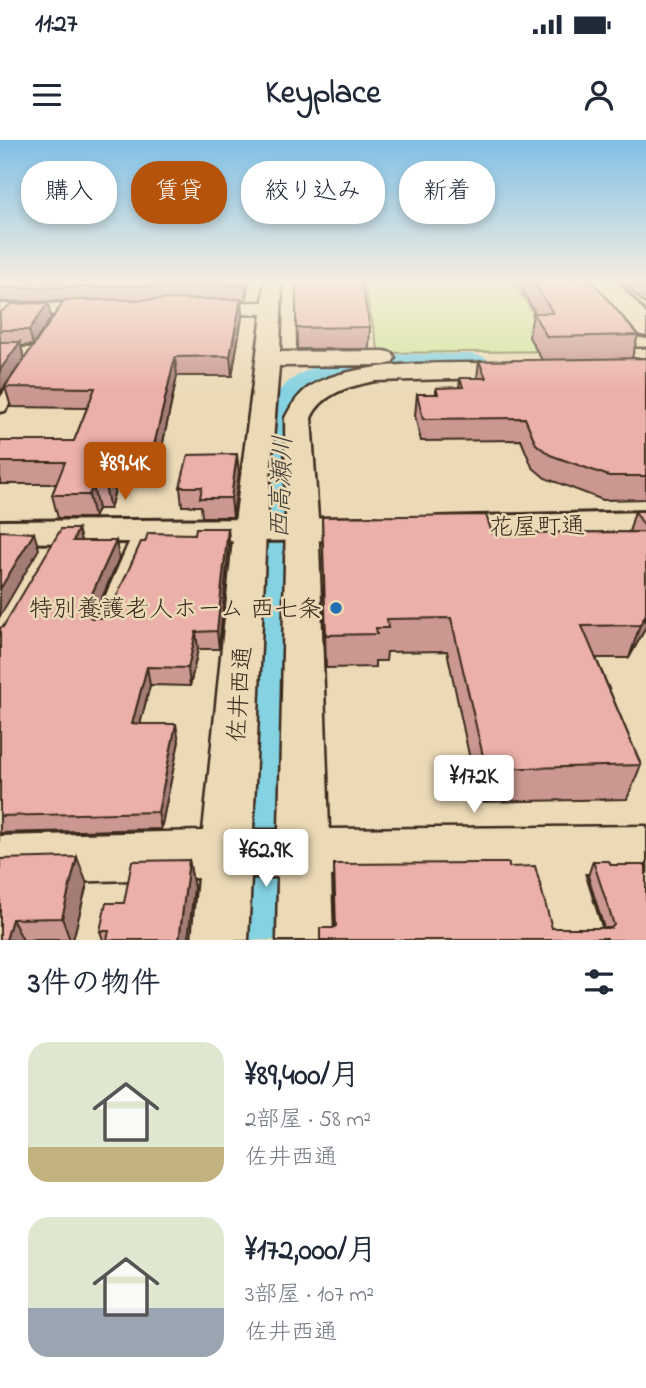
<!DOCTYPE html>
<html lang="ja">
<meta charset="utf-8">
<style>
:root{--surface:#fff;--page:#f2f2f3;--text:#1f2937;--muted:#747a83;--accent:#b45309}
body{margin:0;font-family:"Indie Flower","Klee One",sans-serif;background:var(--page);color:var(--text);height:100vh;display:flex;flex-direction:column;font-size:26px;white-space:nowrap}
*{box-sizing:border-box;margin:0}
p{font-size:23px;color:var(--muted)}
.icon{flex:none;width:38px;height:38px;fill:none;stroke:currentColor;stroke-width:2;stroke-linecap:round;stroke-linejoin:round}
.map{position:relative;height:800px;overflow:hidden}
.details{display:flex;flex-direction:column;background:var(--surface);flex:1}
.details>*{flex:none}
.banner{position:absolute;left:21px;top:21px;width:606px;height:63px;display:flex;gap:14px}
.price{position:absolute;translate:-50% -60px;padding:0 16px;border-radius:7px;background:#fff;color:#222;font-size:23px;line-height:46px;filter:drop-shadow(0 2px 4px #0008)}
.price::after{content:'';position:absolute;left:50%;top:42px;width:21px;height:16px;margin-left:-10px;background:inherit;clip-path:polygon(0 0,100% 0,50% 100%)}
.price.selected{background:var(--accent);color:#fff}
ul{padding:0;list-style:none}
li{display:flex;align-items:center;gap:21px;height:175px;padding:0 28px}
li span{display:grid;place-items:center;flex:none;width:196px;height:140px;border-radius:21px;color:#555}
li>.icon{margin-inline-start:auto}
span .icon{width:84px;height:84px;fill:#fffc;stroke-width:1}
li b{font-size:30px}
h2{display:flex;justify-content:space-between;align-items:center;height:84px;padding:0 28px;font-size:30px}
.pill{padding:0 24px;border-radius:28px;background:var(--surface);box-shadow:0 4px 10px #0003;font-size:24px;line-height:63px}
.pill.selected{background:var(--accent);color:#fff}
.status{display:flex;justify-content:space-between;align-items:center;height:49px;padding:0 35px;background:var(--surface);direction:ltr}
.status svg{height:19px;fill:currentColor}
header{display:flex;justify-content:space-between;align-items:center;height:91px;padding:0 28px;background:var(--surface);font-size:32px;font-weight:700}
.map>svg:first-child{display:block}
.green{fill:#d3e79b;stroke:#87885c;stroke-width:2}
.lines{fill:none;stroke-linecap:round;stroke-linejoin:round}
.stream{fill:#678f94;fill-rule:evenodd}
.river{fill:#84d2e2;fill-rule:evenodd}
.lane-casing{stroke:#3b2a1e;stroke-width:5}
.street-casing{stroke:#3b2a1e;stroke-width:5}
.secondary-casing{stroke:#3b2a1e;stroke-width:6}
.lane{fill:#ecdab7;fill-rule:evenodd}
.street{fill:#ecdab7;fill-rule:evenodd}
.secondary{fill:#ecdab7;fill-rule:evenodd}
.wall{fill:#ca9791;stroke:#3b2a1e;stroke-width:2}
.shaded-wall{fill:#a47b76;stroke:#3b2a1e;stroke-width:2}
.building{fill:#ebb0a9;stroke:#3b2a1e;stroke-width:2}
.poi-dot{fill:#1f6fb2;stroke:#ecdab7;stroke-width:2.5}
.labels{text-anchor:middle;stroke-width:5;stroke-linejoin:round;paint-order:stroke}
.street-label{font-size:24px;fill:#3b2a1e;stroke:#ecdab7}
.poi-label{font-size:24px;fill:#3b2a1e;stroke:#ecdab7;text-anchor:end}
.water-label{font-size:26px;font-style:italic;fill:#46433b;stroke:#ecdab7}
</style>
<div class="status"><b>11:27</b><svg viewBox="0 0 49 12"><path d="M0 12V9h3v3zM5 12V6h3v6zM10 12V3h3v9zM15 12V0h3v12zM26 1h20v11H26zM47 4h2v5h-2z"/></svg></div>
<header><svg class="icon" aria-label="menu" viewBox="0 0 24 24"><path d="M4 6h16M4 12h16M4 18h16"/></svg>Keyplace<svg class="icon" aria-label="person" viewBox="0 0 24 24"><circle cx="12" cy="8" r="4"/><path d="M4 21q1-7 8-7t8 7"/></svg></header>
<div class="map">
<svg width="646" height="800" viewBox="0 0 646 800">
<rect width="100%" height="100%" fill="#ecdab7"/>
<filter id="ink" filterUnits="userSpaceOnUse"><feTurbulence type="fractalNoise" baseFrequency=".0143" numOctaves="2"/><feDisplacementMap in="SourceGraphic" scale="14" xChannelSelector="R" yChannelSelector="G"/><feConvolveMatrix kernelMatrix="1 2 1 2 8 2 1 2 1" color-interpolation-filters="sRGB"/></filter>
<g filter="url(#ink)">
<path class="green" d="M363,141h150l44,70 -178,2z"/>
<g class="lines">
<path class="stream" d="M473,218l3,2 -1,1 -16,6 -3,-2z"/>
<path class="river" d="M423,214h49l13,3 5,8 -5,8c-58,14 -142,-20 -182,40l6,527h-86l40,-527c6,-9 12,-19 20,-26 31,-32 99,-33 140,-33z"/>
<defs>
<path id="lane" d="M0,208h38l6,4 -6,4h-38z
M19,235l6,4 -20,32 -5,1v-14l15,-22z
M143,386l9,5 -40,96 -3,5h-14l-3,-5 42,-96z"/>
<path id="street" d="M264,141h18l-2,71 104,-1 8,2 3,5 -3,5 -8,2 -105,1 -13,164 -13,300h26l7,-312 -1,-100c6,-12 12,-22 23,-30 45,-31 159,-24 215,-25l8,2 4,5 -4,5 -8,2 -148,4c-25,5 -53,12 -64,37l7,100 11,311 317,-3v46l-62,1 21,67h-56l-17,-66 -201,2 2,64h-56l1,-63h-27l-3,63h-56l6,-62 -198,6v-48l203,-5 31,-301 28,-216 -67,1 -7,-2 -3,-4 3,-4 7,-2 68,-1z
M103,163l7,2 3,4 -3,4 -110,3v-12z
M588,209h58v14l-66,-2 -3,-5 3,-5z"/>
<path id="secondary" d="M593,141h23l30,33v22l-9,-2z
M646,372v22l-208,5 -13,-3 -6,-8 6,-8 13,-3z
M374,378l13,3 6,8 -6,8 -13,3 -374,3v-22z"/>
</defs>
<use href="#lane" class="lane-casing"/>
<use href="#street" class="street-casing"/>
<use href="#secondary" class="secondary-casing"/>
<use href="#lane" class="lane"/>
<use href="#street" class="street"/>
<use href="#secondary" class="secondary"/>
</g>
<path class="wall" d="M0,141h249l-3,18 -5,1 1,17 -10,59h-55l-23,109 -38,1 -6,23h-12l-4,9h-36l-6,-23 4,-11h-56v-43h74l13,-33 -76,-1 -6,-20 59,-86 -64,1z
M296,141l74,46 -1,22h-72z
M517,141h75l46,54 -6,23h14v141l-43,1 -58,-22 -13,-11 -11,-27 -100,1 -6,-25 2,-22h19v-6h23l1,-10h17l2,-17 63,-1 -13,-23 4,-24h2z
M622,141h24v24z
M0,173l51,5 -18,27 -12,1 3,13 -24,34z
M239,332l-6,45h-31l-1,-11h-19l-2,-19z
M635,371h11v116l-17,31h-33l45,107 -14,34 -148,3 -32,-151 -60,1 -1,9h-11v6l-49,1 -4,-151 170,16 137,-1z
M228,388l1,16 -10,105h-21l-8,37 -40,-1 -10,39 39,17 -18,88 -161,4v-205l3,-1 75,-98 3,12h35l3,17 -26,60h12l5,-7 35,-69z
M0,719l87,25 -14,56h-73z
M189,720l5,28 -6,52h-85l-3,-9 24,-28z
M593,721l18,4 35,75h-326v-12h13l2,-2 -1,-62 175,3 43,61h52l-16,-52z"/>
<path class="shaded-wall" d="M246,141h3l-3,18 -1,-14z
M241,159l1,18 -10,59 -2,-20z
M48,163l3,15 -18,27 -4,-15z
M20,202l4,17 -24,34v-23z
M175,217l2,19 -23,109 -4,-23z
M237,314l2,18 -6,45 -2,-19z
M112,324l4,22 -6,23 -5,-23z
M93,346l5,23 -4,9 -5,-23z
M228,388l1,16 -10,105 -2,-18z
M78,389l4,16 -9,-4z
M34,393l5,16 -39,67v-27z
M116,401l3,17 -29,68 -5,-17z
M646,474v13l-17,31 11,-33z
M196,492l2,17 -8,37 -2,-18z
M147,527l3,18 -14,56 -4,-17z
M176,584l3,17 -18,88 -3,-17z
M77,717l10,27 -14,56h-3l-8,-22z
M189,720l5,28 -6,52h-9z
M12,779l11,21h-17z"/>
<path class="building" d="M0,141h246l-1,4 -245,3z
M296,141h65l9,46 -74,1z
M533,141h59l46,54 -91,2 -14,-24h20z
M241,159l-11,57 -55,1 -25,105 -38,2 -7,22h-12l-4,9h-37l13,-33h-65v-21h74l21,-53 -90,-1 60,-87z
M48,163l-19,27h-29v-17l11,-9z
M0,202h20l-20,28z
M646,218v118h-37l-59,-21 -14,-11 -11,-26 -102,1 -6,-25h21l-2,-6 27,-1 -3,-9h26l-7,-17z
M237,314l-6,44h-31l2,-11h-22l8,-32z
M635,371h11v18z
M486,375l6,18 154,-1v82l-6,11 -58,1 59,139 -155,4 -35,-151 -64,1 1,9h-12l1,6 -51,1 -4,-118z
M196,388h32l-11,103 -21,1 -8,36 -41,-1 -15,57h44l-18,88 -158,4v-188l3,-1 58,-98h17l-5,12h43l-31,68 6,9h14l5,-7 31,-69h4l3,-9 47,1z
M0,391l34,2 -34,56z
M77,717l-15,61 -50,1 -6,21h-6v-81z
M189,720l-10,80h-72l2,-9h-9l6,-28h18l8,-42z
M593,721h16l2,4h35v75h-39v-2l-49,1v1h-238v-12h13l3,-2 -2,-62 149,-1h26v4l26,-1 17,62h59l3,-3z"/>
</g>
<linearGradient id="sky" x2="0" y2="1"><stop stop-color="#80c0e6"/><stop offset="0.56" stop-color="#f6eedf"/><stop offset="1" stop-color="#f6eedf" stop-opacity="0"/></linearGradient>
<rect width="646" height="253" fill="url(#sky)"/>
<circle class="poi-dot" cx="336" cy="468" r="7"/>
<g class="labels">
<g class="street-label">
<text transform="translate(537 386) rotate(-1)" y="8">花屋町通</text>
<text transform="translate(239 554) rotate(-86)" y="8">佐井西通</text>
</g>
<g class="poi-label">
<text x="322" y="476">特別養護老人ホーム 西七条</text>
</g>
<g class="water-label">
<text transform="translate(280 347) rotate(-88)" y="9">西高瀬川</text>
</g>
</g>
</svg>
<b class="price selected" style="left:125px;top:362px">¥89.4K</b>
<b class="price" style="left:474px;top:675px">¥172K</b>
<b class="price" style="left:266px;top:749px">¥62.9K</b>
<div class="banner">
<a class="pill">購入</a>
<a class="pill selected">賃貸</a>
<a class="pill">絞り込み</a>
<a class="pill">新着</a>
</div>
</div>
<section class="details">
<h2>3件の物件<svg class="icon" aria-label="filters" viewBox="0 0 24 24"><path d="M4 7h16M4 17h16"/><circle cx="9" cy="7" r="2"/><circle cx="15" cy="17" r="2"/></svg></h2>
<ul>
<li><span style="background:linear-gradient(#dfe7d0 75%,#c2b280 0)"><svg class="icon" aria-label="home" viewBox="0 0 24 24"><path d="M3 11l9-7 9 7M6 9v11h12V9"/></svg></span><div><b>¥89,400/月</b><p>2部屋 · 58 m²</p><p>佐井西通</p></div></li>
<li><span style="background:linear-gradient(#dfe7d0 65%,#9aa5b1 0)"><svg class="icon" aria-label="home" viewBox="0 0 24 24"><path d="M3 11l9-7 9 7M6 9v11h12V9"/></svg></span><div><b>¥172,000/月</b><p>3部屋 · 107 m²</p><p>佐井西通</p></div></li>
</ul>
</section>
